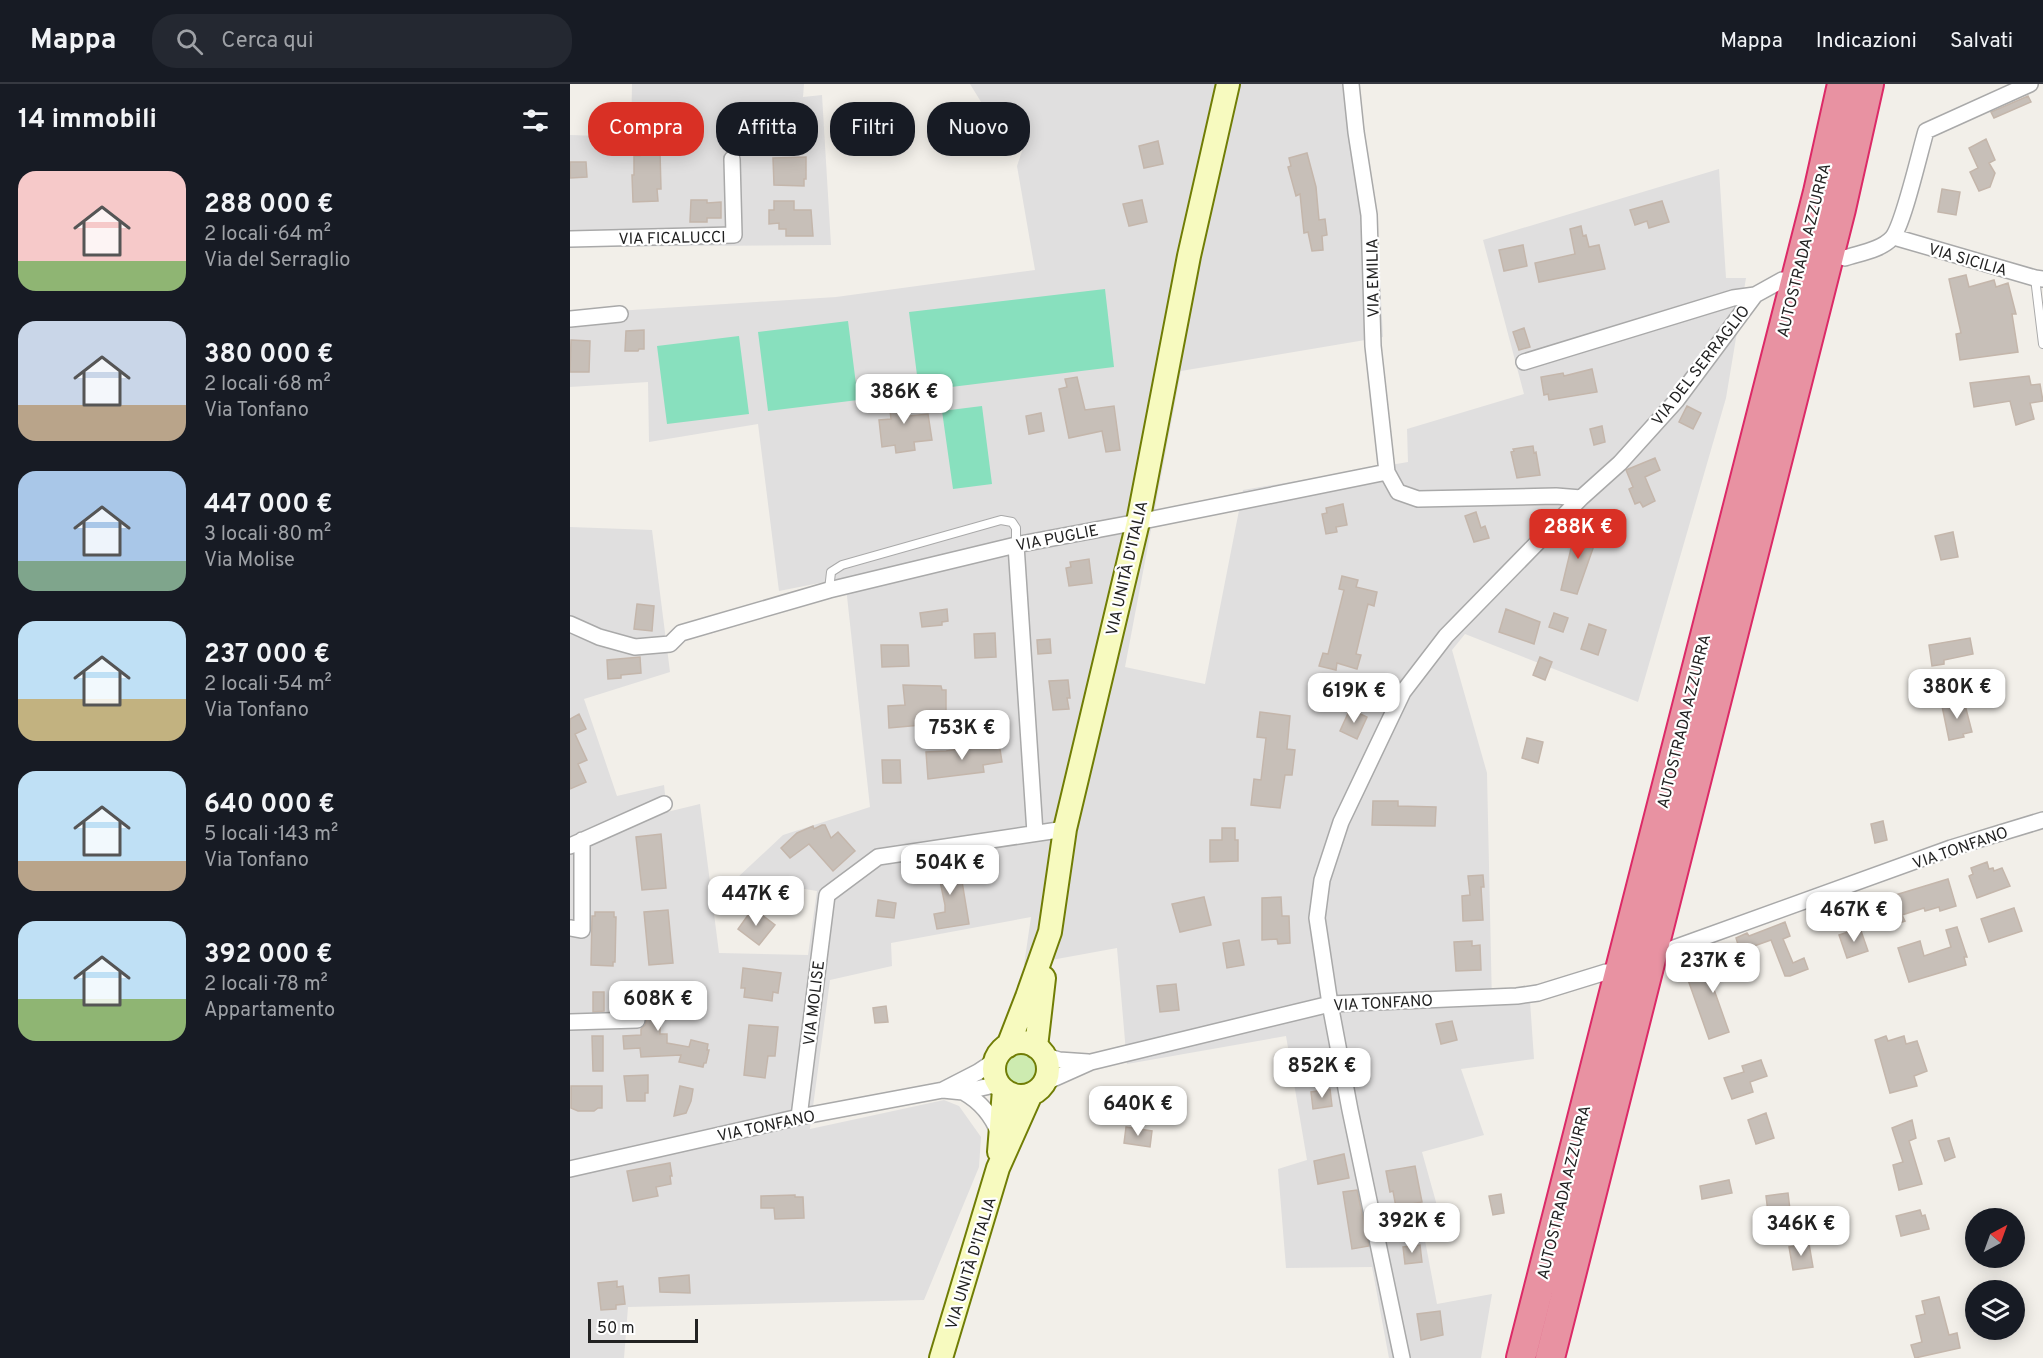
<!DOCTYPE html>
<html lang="it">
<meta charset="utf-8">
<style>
:root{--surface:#171b24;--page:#242831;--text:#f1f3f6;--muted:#9ea1a6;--line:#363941;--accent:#d93025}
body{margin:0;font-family:Overpass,sans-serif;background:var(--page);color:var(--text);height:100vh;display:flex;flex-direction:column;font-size:22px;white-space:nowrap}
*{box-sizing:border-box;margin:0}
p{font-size:20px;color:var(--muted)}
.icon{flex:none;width:33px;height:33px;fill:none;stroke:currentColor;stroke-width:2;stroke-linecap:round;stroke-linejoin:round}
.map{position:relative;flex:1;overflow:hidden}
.side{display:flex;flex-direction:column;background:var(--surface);width:570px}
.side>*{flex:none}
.top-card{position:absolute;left:18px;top:18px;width:570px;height:54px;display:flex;gap:12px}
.needle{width:39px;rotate:41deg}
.controls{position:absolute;left:1395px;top:1124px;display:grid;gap:12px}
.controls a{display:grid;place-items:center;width:60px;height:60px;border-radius:50%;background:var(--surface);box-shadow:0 3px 15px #0003;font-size:30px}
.scale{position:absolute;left:18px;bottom:15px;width:110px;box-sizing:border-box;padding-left:6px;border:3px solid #222;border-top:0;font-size:16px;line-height:21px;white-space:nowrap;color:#222;-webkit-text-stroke:4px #fff;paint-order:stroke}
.price{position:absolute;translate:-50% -51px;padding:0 14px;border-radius:12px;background:#fff;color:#222;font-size:20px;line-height:39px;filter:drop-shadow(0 2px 3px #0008)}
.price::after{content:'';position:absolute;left:50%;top:36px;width:18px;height:14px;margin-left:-9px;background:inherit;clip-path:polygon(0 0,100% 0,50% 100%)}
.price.current{background:var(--accent);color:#fff}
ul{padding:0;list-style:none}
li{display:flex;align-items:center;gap:18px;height:150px;padding:0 18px}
li span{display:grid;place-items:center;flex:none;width:168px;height:120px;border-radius:18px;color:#555}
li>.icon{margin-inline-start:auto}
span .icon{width:72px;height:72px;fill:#fffc;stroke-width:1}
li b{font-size:26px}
h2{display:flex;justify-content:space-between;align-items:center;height:72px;padding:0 18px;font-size:26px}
.pill{padding:0 21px;border-radius:24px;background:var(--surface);box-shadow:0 3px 15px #0003;font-size:21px;line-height:54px}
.pill.current{background:var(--accent);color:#fff}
header{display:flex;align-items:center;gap:36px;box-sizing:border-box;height:84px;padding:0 30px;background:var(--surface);border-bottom:2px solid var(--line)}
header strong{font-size:28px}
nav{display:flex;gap:33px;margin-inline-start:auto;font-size:21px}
.search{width:420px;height:54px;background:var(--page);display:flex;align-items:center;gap:15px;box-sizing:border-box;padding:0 21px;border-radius:24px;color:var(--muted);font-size:22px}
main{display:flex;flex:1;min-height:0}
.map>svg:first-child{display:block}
.residential{fill:#e0dfdf}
.grass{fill:#cdebb0}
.pitch{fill:#88e0be}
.building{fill:#c7bfb8;stroke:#c4b6ab;stroke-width:1.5}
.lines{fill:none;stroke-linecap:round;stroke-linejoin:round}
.lane-casing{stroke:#a9a9a9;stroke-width:10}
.street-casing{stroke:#a9a9a9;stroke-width:18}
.secondary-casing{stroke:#707d05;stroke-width:26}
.highway-casing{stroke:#dc2a67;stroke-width:32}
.lane{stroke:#fff;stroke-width:8}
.street{stroke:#fff;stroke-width:15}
.secondary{stroke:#f7fabf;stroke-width:22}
.highway{stroke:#e892a2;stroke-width:28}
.labels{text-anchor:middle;stroke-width:4.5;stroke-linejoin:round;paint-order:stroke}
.street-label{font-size:16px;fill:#222;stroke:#fff}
</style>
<header>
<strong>Mappa</strong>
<div class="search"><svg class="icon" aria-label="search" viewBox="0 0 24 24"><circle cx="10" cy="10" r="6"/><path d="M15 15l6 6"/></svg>Cerca qui</div>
<nav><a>Mappa</a><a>Indicazioni</a><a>Salvati</a></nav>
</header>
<main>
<section class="side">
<h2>14 immobili<svg class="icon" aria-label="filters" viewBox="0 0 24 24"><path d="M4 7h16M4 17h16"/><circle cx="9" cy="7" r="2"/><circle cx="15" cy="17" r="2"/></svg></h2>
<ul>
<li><span style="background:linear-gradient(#f6c9c9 75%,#8fb573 0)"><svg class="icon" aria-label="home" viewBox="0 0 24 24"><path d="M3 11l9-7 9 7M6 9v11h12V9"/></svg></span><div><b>288 000 €</b><p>2 locali · 64 m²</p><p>Via del Serraglio</p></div></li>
<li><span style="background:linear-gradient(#c9d6e8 70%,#b9a48a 0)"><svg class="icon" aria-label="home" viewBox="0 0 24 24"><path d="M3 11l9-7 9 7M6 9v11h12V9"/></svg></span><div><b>380 000 €</b><p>2 locali · 68 m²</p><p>Via Tonfano</p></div></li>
<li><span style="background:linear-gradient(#a9c7e8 75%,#7fa58c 0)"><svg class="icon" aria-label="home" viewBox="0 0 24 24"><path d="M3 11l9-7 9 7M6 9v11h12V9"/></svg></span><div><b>447 000 €</b><p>3 locali · 80 m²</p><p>Via Molise</p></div></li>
<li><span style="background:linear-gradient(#bfe0f5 65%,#c2b280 0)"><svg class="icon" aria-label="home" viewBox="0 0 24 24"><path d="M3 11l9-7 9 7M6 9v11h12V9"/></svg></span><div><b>237 000 €</b><p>2 locali · 54 m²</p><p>Via Tonfano</p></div></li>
<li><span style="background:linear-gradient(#bfe0f5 75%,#b9a48a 0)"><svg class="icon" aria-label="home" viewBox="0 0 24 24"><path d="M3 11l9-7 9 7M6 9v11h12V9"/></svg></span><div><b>640 000 €</b><p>5 locali · 143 m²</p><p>Via Tonfano</p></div></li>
<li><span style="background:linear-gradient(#bfe0f5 65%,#8fb573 0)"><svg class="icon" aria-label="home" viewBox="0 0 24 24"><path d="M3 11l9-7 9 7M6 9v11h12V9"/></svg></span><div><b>392 000 €</b><p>2 locali · 78 m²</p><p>Appartamento</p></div></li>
</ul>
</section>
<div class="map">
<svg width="1473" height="1274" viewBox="0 0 1473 1274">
<rect width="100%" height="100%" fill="#f2efe9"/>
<path class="residential" d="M62,0h172l-1,13 19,-2 9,150 -261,2v-112l61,2z
M400,0h389l19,160 5,93 -202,34 -56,296 80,17 38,-194 165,-28 -1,-33 117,-35 -41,-154 236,-71 7,109h20l-20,120 -88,304 -173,-68 -13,16 35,123 5,232 38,-4 4,58 -73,10 23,66 -62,17 21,75 -19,8 13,69 55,-10 -11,64h-92l-17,-91 -86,1 -8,-99 29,-9 -21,-124 -159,28 -10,-116 -93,17 7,-48 -140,26 1,23 -62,14 -20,149 134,-29 15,6 22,31 -2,30 -55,133 -296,7 -4,51h-54v-831l82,3 18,142 -86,27 33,97 47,-11 3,27 33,-8 19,149 89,2 9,-64 -80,-13 46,-43 87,-28 -25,-229 -66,13 -21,-167 -109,18 -1,-60 -78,5v-73l266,-17 199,-27 -18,-104 9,-27 -32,-16z"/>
<path class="grass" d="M434 986a16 16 0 1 1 32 0a16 16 0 1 1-32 0Z"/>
<path class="pitch" d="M535,205l9,78 -195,24 -10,-79z
M278,237l10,79 -90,11 -10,-79z
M169,252l10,78 -82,10 -10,-78z
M412,322l10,78 -39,5 -11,-78z"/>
<path class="building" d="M1458,12l3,6 -37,16 -3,-6z
M1416,55l9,21 -6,3 6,10 -5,14 -11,4 -9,-19 8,-4 -9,-20z
M588,57l5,23 -19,4 -5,-22z
M70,68h20l1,37h-4l1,12 -25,1 -1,-27h2v-19h6z
M737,69l9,34 3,33 6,-1 2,16 -5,1 1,14 -11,1 -4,-19 -4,1 -4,-39 -4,2 -8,-29 3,-1 -2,-8z
M236,73v22h-2v7l-30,-1 -1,-27z
M0,78h16l1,15 -17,1z
M1372,105l18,3 -4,23 -18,-3z
M121,116h16v3l14,-1v16h-14v4h-17z
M572,116l5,22 -18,4 -6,-22z
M204,117h20v9h17l2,26h-27v-7h-7v-6l-10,1v-14h5z
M1092,117l7,21 -20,6 -2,-7 -12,4 -5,-15z
M1011,142l2,10 3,-1 3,12 10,-2 6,24 -66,13 -4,-19 40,-9 -5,-25z
M953,161l4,21 -23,5 -5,-21z
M1396,191l3,12 25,-7 2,7 12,-4 8,31h-4l6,38 -58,8 -4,-26 5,-1 -12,-54z
M954,244l6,19 -11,3 -6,-18z
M74,246v19h-5l-1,2h-13l1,-20z
M1,256l19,1 -1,31h-19z
M1022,285l5,23 -48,8 -1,-6 -4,1 -3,-18 22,-4 1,3z
M1459,292l2,9 9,-1 3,17 -13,2 4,16 -18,6 -6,-24 -36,6 -4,-24z
M507,293l8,33 29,-4 6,44 -14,2 -4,-21 -33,7 -10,-49 8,-2 -2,-8z
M336,306l3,26 19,-2 4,26 -18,2 1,8 -19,3 -1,-8 -13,2 -3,-27 12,-1 -3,-25h3v-2z
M1117,322l14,7 -8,16 -14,-7z
M471,329l3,18 -15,3 -3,-18z
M1032,342l3,16 -11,3 -4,-16z
M963,362l1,7 2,-1 4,23 -23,3 -6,-26 3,-1 -1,-2z
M1085,374l5,12 -15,7 10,24 -12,6 -3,-5 -5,2 -6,-15 4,-2 -7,-17z
M773,420l4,21 -11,2 1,5 -11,2 -4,-20 5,-1 -1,-5z
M906,428l5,16 4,-2 4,12 -15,4 -9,-26z
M1006,444l22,6 -21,60 -16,-4z
M1383,448l5,25 -17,3 -6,-24z
M519,475l3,24 -23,3 -3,-18 5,-1 -1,-5z
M772,492l16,4 -2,7 21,5 -3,14 -6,-2 -12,50 5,1 -4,14 -20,-6 -1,7 -17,-4 4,-13 5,1 16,-64 -5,-1z
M67,520l17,2 -2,25 -18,-2z
M377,525l1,12 -6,1v3l-20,2 -2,-14z
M936,525l34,13 -6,22 -35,-12z
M984,529l14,5 -5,14 -14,-5z
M1019,540l17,6 -8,25 -17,-6z
M425,549l1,24 -21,1 -1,-24z
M1400,554l3,16 -29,6v4l-12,2 -3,-21z
M480,555l1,14 -13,1 -1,-14z
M311,561h27l1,21 -27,1z
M70,573l1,16 -20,2v3l-13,1 -1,-19z
M970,573l12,5 -7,18 -12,-5z
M498,596l2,18h-3l2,11 -16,1 -4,-29z
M333,601l38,1 1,4h4v23h-5v3l-21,-1 1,10 -32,3 -1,-22 17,-1z
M1394,617l8,31 -9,2 1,3 -15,3 -7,-34z
M780,625l17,8 -10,22 -17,-8z
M690,628l30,4 -3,33 8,1 -3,25h-7l-5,33 -29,-3 3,-26 7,1 5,-42 -9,-1z
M9,630l7,15 -11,5 12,26 -9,4 8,18 -16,7v-70z
M957,654l16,4 -5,21 -16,-5z
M429,659l3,19 -19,3 1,7 -56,7 -2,-27 20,-1z
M312,676h18l1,23h-18z
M803,717h25v5l38,1 -1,19 -63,-1z
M1313,737l4,19 -12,3 -4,-19z
M252,741h3l6,13 7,-6 17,19 -22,20 -24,-27 -19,14 -9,-10 16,-15 16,-7 1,3z
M652,744h13v12h3v21l-28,1v-22h12z
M91,750l5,54 -24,2 -6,-53z
M1417,778l2,7 4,-1 1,3 8,-3 8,18 -33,12 -8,-22 4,-2 -2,-6z
M389,779l10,61 -32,5 -3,-15 11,-2v-7l-5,-24 -11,2 -3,-15z
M913,791l1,12h-3l2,33 -20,1 -1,-25 8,-1 -2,-19z
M1378,795l8,27 -16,5 -1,-4 -14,4 -1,-3 -22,7 3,6 -14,5 -9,-27z
M634,813l7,28 -31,7 -8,-28z
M711,813l1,19h7l1,27 -12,1 -1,-5 -15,1v-42z
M308,816l18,3 -2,15 -18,-2z
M183,824l22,17 -16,20 -21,-16z
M1444,824l8,23 -33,11 -8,-23z
M98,826l5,53 -24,2 -5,-53z
M25,828h19v5h2l-1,45h-2v4l-22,-1 1,-49h3z
M1215,838l5,14 -7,3 10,24 11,-5 4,11 -18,7h-5l-14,-36 -31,11 -4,-13 11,-5 2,3z
M1387,843l10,30h-3l2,8 -57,17 -11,-34 22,-7 4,15 27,-9 -5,-17z
M1290,844l8,23 -21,7 -8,-23z
M669,856l5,25 -17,3 -4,-25z
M902,857v5l8,-1 1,25 -25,1 -2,-29z
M1165,869l8,20 -31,11 17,48 -20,7 -22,-62 28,-8 -2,-8z
M173,884l38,5 -3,20 -5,-1 -1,9 -28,-4 1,-9h-4z
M606,900l3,26 -19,2 -3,-26z
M23,908h11v19l-11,1z
M52,909h38v41h7v9l22,4 2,-7 17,4 -1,6h2l-3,13h-2l-1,4 -24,-5 2,-7 -40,2 -1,-9 -16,1 -1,-13 18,-1v-6l4,-4 2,-6 -6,-8h-19z
M316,922l2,16 -13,1 -2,-15z
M882,937l5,19 -16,4 -5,-20z
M179,941l29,2 -3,29h-7l-3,22 -21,-3z
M22,952h11v35h-10z
M1316,952l2,5 16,-5 2,8 11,-3 10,30 -13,5 3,10 -27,7 -15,-53z
M1191,976l6,16 -17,6 3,10 -21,7 -8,-21 20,-6 -2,-6z
M78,991v18h-3v8h-18l-3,-25z
M1,1002h31v22h-4l-4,3h-16l-7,-3z
M110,1002l13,3 -2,12 -5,12 -12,3z
M760,1005l2,17 -19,3 -2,-17z
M1196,1029l8,25 -18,6 -8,-24z
M1342,1036l4,18 -7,3 13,43 -23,6 -6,-25 10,-3 -11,-34z
M556,1043l26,4 -2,16 -26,-4z
M1379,1054l6,19 -10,4 -7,-20z
M774,1070l5,24 -31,6 -4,-23z
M100,1079l2,13h-2l1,8 -15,3 2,9 -25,5 -6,-30z
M845,1082l7,36 -26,5 -3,-16 -3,1 -4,-21z
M1159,1096l3,13 -30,6 -2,-13z
M787,1106l12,56 -17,3 -9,-57z
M1218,1109l3,25 -22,3 -3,-25z
M931,1110l3,19 -11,2 -4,-19z
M225,1111v2h8l1,21 -29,1 -1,-11h-13v-12z
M1350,1126l2,6 3,-1 4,14 -28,7 -5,-20z
M1239,1160l4,23 -20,3 -4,-23z
M850,1161l2,17 -17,2 -2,-17z
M119,1191l1,18 -30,-1 -1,-14z
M47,1197v6l6,-1 2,18 -9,1v4l-15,1 -3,-27z
M1369,1213l10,38 8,-2 3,15 -45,10 -4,-13 11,-3 -6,-26 9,-2 -3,-13z
M870,1227l3,24 -22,5 -4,-26z"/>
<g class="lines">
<defs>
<path id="lane" d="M1465,194l8,66
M259,506l2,-18 11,-7 159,-45 11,2 4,6v17"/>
<path id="street" d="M781,0l5,48 13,83 4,131 14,126
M1324,153l141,41 8,1
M0,155l164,-4 -2,-76
M1275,174c15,-5 36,-8 47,-20 11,-12 28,-87 34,-107l104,-47
M0,235l50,-5
M954,278l209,-64 22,-3
M446,461l19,288
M0,540l29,13 36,10 35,-3 11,-11 148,-43 187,-45 122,-23 249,-50 11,20 20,7 138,-3 25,2
M0,762l94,-42
M0,844l12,2v-90
M1104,864l277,-100 92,-28
M0,938l67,-2
M473,971l16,5 29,2
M474,999l47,-21 239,-58 187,-8 21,-3 68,-21
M373,1006l35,-18 18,-12
M393,1008c18,10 29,23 36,42
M229,1033l28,-222 51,-38 187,-28
M0,1085l229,-52 144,-27 20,2 36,-8
M832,1274l-52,-248 -20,-106 -13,-86 5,-38 19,-58 62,-130 43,-56 135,-138 39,-35 56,-62 79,-106 27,-15"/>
<path id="secondary" d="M424 985a27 27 0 1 1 54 0a27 27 0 1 1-54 0Z
M438,962l19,-49 23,-65 15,-103 73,-307 51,-266 39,-172
M466,963l8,-69
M429,1068l5,-62
M371,1274l57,-190 33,-74"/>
<path id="highway" d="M951,1274l297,-1166 24,-108
M980,1274l291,-1149 28,-125"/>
</defs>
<use href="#lane" class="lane-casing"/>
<use href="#street" class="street-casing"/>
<use href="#secondary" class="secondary-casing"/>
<use href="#highway" class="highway-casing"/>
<use href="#lane" class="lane"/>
<use href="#street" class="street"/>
<use href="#secondary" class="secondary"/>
<use href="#highway" class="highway"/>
</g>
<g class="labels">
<g class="street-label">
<text transform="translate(102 153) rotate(-1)" y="6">VIA FICALUCCI</text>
<text transform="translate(1233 166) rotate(-76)" y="6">AUTOSTRADA AZZURRA</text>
<text transform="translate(1398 175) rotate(16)" y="6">VIA SICILIA</text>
<text transform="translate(802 194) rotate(-91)" y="6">VIA EMILIA</text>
<text transform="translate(1130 281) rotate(-52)" y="6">VIA DEL SERRAGLIO</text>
<text transform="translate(487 453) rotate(-11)" y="6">VIA PUGLIE</text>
<text transform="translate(556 484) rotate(-77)" y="6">VIA UNITÀ D'ITALIA</text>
<text transform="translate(1113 637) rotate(-76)" y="6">AUTOSTRADA AZZURRA</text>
<text transform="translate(1390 763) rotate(-19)" y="6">VIA TONFANO</text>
<text transform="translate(813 918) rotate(-3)" y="6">VIA TONFANO</text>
<text transform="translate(243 919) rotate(-83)" y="6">VIA MOLISE</text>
<text transform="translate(196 1041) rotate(-12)" y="6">VIA TONFANO</text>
<text transform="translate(993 1108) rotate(-76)" y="6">AUTOSTRADA AZZURRA</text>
<text transform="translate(400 1179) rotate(-73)" y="6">VIA UNITÀ D'ITALIA</text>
</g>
</g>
</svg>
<div class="controls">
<a><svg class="needle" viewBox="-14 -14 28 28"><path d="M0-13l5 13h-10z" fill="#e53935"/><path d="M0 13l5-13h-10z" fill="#9ea1a6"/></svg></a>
<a><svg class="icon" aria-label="layers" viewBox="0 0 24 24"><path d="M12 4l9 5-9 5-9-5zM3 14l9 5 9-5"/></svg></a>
</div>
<div class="scale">50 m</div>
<b class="price" style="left:334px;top:341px">386K €</b>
<b class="price current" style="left:1008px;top:476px">288K €</b>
<b class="price" style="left:1387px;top:636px">380K €</b>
<b class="price" style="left:784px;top:640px">619K €</b>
<b class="price" style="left:392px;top:677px">753K €</b>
<b class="price" style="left:380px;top:812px">504K €</b>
<b class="price" style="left:186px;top:843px">447K €</b>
<b class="price" style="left:1284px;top:859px">467K €</b>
<b class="price" style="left:1143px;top:910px">237K €</b>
<b class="price" style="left:88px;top:948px">608K €</b>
<b class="price" style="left:752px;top:1015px">852K €</b>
<b class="price" style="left:568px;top:1053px">640K €</b>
<b class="price" style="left:842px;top:1170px">392K €</b>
<b class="price" style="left:1231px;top:1173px">346K €</b>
<div class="top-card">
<a class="pill current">Compra</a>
<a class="pill">Affitta</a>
<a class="pill">Filtri</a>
<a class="pill">Nuovo</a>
</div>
</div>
</main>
